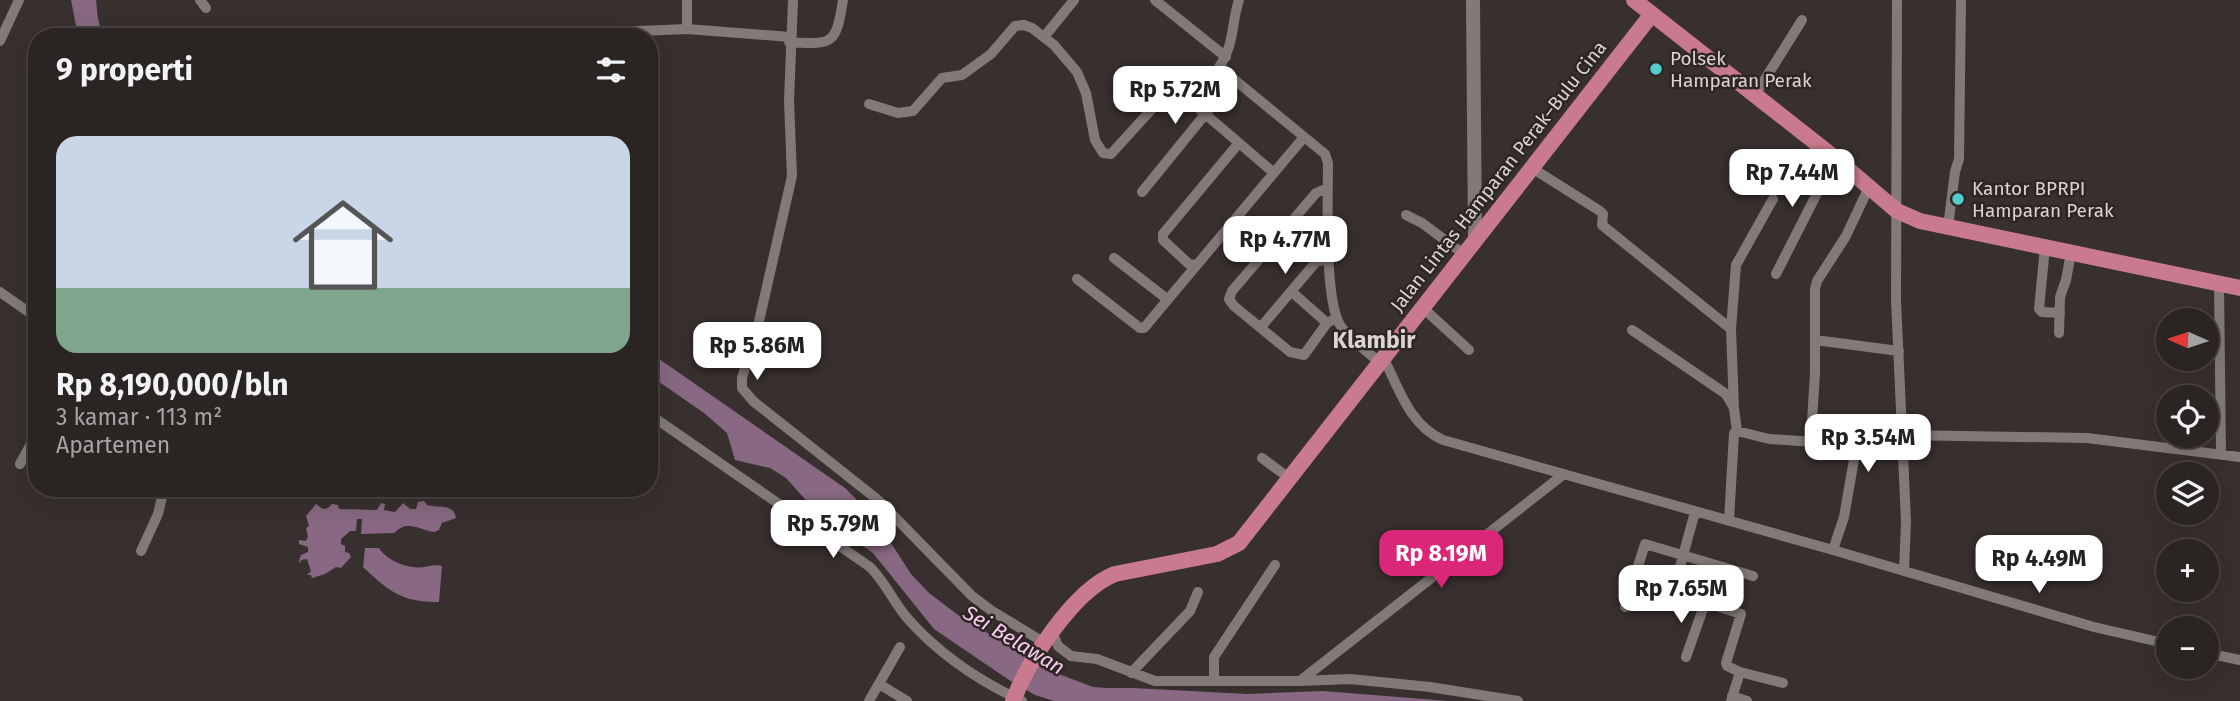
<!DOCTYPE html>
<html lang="id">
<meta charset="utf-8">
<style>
:root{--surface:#2a2422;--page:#322c2a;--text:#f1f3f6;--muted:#a5a4a5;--line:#464140;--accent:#db2777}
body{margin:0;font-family:"Fira Sans",sans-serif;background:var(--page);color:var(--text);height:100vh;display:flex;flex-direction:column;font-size:26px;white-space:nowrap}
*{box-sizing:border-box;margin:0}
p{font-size:23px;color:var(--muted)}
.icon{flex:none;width:38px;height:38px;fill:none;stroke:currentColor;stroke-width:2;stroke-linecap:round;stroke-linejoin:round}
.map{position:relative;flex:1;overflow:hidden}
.details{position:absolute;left:28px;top:28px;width:630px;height:469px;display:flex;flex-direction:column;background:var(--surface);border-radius:28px;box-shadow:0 7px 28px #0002,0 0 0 2px var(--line)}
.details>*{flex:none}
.needle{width:46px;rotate:273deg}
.buttons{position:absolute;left:2156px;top:308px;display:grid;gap:14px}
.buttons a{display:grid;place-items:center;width:63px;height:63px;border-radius:50%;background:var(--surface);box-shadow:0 7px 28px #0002,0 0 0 2px var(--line);font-size:35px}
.price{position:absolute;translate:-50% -60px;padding:0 16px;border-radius:14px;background:#fff;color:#222;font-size:23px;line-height:46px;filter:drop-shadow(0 2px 4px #0008)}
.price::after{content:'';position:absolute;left:50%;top:42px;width:21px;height:16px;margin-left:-10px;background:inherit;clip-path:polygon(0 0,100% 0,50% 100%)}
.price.current{background:var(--accent);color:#fff}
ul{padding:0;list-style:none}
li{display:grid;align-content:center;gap:14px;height:371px;padding:0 28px}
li+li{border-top:2px solid var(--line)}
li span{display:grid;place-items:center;height:217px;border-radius:21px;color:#555}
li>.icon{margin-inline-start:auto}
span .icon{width:126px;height:126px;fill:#fffc;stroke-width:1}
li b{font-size:30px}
h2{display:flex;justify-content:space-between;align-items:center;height:84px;padding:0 28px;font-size:30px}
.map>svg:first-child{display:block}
.water{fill:#886882}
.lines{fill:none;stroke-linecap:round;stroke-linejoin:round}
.street{stroke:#837a78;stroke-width:10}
.secondary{stroke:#837a78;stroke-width:14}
.primary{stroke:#c97a8e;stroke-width:16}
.poi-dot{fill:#52cdce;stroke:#2d2624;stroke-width:2.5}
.labels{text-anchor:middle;stroke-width:5;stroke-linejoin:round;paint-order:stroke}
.poi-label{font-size:19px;fill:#dad5d4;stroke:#2d2624;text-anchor:start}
.street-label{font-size:19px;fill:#dad5d4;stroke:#2d2624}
.water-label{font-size:21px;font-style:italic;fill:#facef2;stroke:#2d2624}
.quarter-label{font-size:23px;font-weight:bold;fill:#dad5d4;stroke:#2d2624}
</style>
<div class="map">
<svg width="2240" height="701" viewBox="0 0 2240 701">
<rect width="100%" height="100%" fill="#38302e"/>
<path class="water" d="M71,0h25l2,19 5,18h-25z
M649,352l196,136 29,29 37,57 18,19 33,25 94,55 37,14 14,1h26l114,6 76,-3 125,10h-394l-19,-6 -26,-15 -75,-51 -61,-76 -52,-36 -35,-39 -16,-10 -35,-8 -8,-27 -23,-20 -55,-38z
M424,501l3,4c12,4 26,-3 29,13l-14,5 -3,7 -5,2c-15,-2 -26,-13 -40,1l-33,1 1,-15h-5l-1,12h-6l-9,8v5l4,2v6l4,1 2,4 -10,11 -5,-1 -11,7 -13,4 -1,-3h-4l4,-4 -4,-12 -6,1 -1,3 -1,-2 2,-6 7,-3v-5l-9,-3v-4l7,1 2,-4 -2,-9 3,-2 -3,-10 10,-12 7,5 5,-1 4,-4 6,1 1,4 38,1 4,-7 4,1 -1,6 11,2 8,-9 7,6h6l2,-7z
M365,548h14c6,10 22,18 34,19 11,2 19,-4 29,-1l-3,36c-38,0 -49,-10 -76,-35z"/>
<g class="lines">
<path class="street" d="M200,0l6,8
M793,0l-4,101 3,75 -35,154 -15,48v10l11,13 125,99 94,96 20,15 53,32
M1155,0l71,57
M1239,0c-8,24 -4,44 -20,67l106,87 3,9c0,34 -4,136 12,162 9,14 26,25 39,37
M1897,0l-1,300 10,221 -2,50
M687,29v-29
M516,36l171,-7 103,8
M1044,37l30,-37
M0,41l19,-41
M789,42c45,3 47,2 54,-42
M1755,95l47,-75
M869,104l29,9 15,-2 29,-33 20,-3 29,-21 24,-28 9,-1 8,3 22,17 23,27 9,21 9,47 8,13 8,1 60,-66 5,1 98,84
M1532,168l68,43 3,3 -1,11 129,104 3,79
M1328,188l-12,5 -84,98 -3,8 5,7 56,46 14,3 23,-32 9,-5
M1142,192l91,-112
M1406,215l16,8 43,32
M1229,225l35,29
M1948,227l7,-55 4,-13 2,-159
M2045,247l-6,62 3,3 18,1
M1114,258l53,41
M1195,265l-6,-1 -26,-24v-6l75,-90
M1776,274l59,-116
M1077,279l63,49h4l160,-191
M2219,284l2,170
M0,292l37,26
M1292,292l35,31
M1423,308l46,42
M1261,327l55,-65 13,-3
M1731,329l5,-64 37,-66
M1632,330l94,64 8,14 3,23 -3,2 -5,88
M2059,333l1,-36 6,-17 5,-27
M1815,340l84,11
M1383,357c16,31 26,68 60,83l390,110 261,77 74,17
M649,414l221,153c16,16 24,36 38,52 32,36 71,62 114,82
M1737,431l32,8 45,3
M1903,435l184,3 153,19
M1856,448l48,3
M1262,458l27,20
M20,464l17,-31
M1695,512l-22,80 68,22 -15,49 1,3 13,6 -9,29
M1833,550l11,-33 12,-69 -40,-5 -5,-6 4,-64v-84l2,-8 29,-45 23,-49
M141,551l17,-37 5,-21 -4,-5
M1625,607l20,-63 108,32
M1052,631l6,15 13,10 26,3 58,22h145l50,-2 80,8 88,14
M2207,653l33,7
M1686,657l19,-54
M1740,672l43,11
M1131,673l59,-62 8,-19
M1214,681v-24l61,-92
M1300,681l264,-207
M879,684l28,17
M1732,696l15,5
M869,701l31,-54"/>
<path class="secondary" d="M1473,0l2,241"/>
<path class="primary" d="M1634,0l201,158 62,53 23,10 320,67
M1013,701c15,-40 61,-111 102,-127l102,-20 22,-11 413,-529"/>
</g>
<g class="poi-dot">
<circle cx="1656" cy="69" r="7"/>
<circle cx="1958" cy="199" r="7"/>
</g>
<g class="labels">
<g class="poi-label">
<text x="1670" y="65">Polsek<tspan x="1670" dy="22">Hamparan Perak</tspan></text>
<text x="1972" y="195">Kantor BPRPI<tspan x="1972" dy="22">Hamparan Perak</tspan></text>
</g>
<g class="street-label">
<text transform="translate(1498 176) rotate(-52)" y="7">Jalan Lintas Hamparan Perak–Bulu Cina</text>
</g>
<g class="water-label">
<text transform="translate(1014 640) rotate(31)" y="7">Sei Belawan</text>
</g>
<g class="quarter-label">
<text x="1374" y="348">Klambir</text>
</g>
</g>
</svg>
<div class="buttons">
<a><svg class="needle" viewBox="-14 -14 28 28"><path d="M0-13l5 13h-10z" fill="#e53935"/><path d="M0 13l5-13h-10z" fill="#a5a4a5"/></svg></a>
<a><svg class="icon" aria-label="locate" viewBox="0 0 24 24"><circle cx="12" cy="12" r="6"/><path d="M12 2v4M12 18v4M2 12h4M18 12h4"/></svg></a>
<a><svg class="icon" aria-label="layers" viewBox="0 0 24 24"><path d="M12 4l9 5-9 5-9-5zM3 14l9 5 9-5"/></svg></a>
<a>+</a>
<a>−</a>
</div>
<b class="price" style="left:1175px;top:126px">Rp 5.72M</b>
<b class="price" style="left:1792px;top:209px">Rp 7.44M</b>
<b class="price" style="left:1285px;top:276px">Rp 4.77M</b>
<b class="price" style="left:757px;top:382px">Rp 5.86M</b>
<b class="price" style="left:1868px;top:474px">Rp 3.54M</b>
<b class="price" style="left:833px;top:560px">Rp 5.79M</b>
<b class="price current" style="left:1441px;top:590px">Rp 8.19M</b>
<b class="price" style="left:2039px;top:595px">Rp 4.49M</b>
<b class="price" style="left:1681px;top:625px">Rp 7.65M</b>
<section class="details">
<h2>9 properti<svg class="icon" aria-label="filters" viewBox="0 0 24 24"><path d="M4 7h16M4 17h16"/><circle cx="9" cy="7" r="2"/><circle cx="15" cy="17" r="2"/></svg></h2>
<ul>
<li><span style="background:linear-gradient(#c9d6e8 70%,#7fa58c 0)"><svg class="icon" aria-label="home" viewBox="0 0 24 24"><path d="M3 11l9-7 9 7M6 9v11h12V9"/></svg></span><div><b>Rp 8,190,000/bln</b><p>3 kamar · 113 m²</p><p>Apartemen</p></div></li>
</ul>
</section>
</div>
